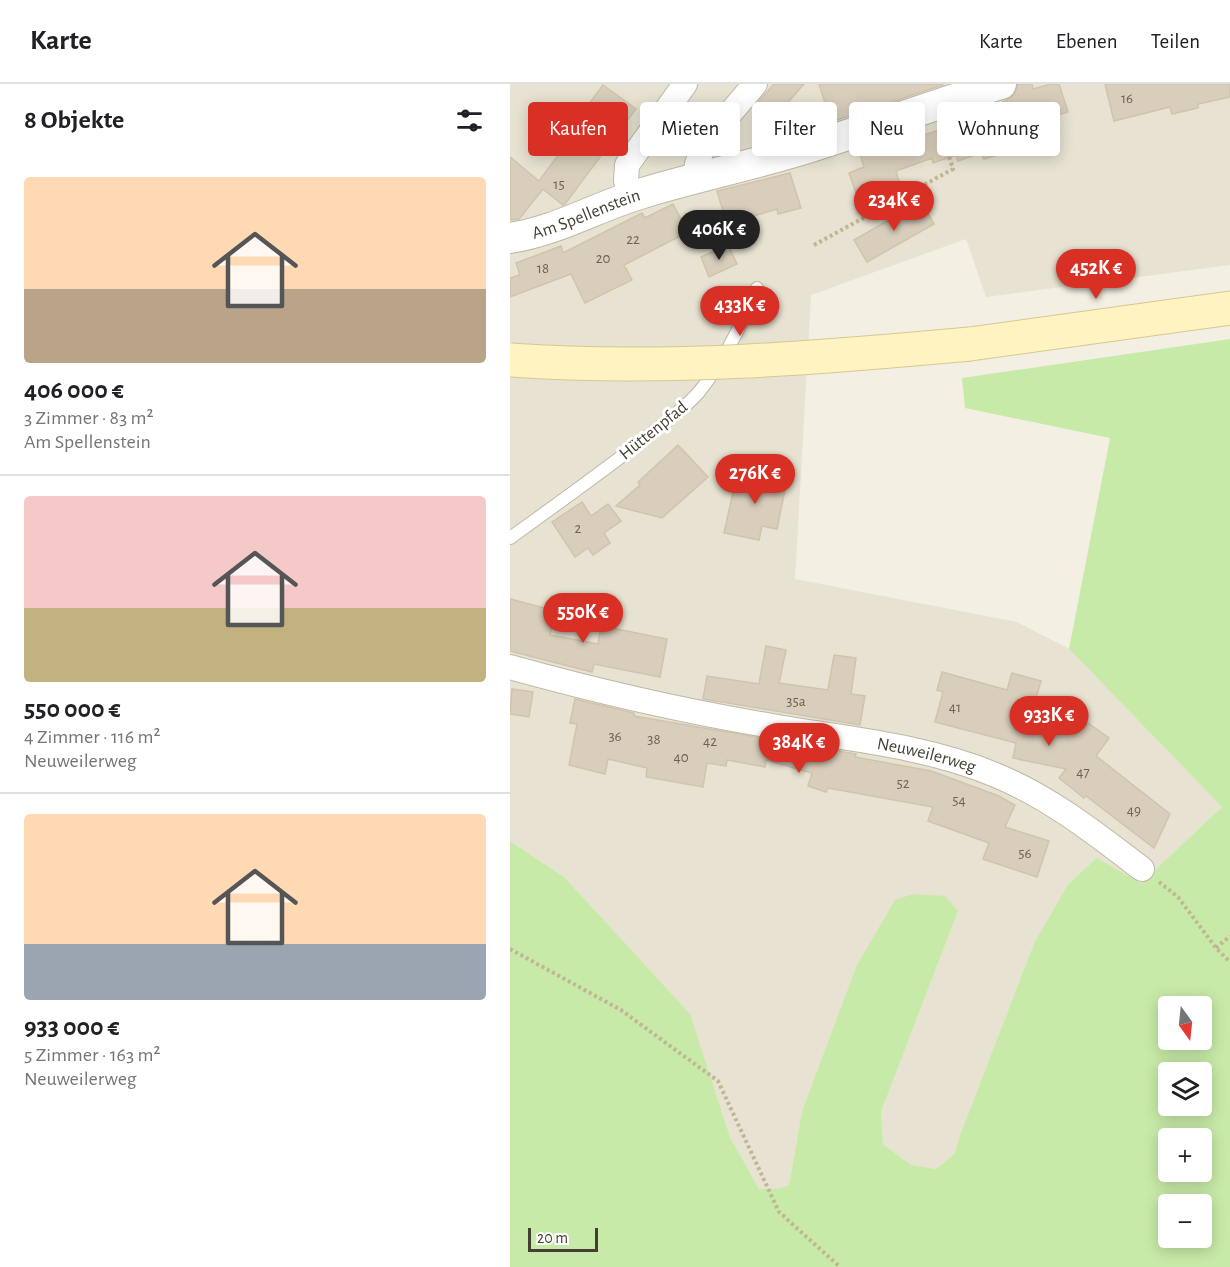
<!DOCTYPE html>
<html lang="de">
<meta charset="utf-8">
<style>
:root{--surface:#fff;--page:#f2f2f2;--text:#202124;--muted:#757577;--line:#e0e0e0;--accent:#d93025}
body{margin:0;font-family:"Alegreya Sans",sans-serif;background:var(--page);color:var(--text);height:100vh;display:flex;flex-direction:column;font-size:22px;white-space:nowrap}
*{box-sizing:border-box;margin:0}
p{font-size:20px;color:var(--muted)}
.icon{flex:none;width:33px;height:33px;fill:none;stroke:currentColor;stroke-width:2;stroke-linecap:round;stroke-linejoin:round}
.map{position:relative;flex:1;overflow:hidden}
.side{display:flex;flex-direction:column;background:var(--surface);width:510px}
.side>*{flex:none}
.guide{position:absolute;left:18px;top:18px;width:570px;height:54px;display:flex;gap:12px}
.needle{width:39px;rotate:165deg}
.controls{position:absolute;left:648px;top:912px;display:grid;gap:12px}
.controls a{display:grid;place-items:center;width:54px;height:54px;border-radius:6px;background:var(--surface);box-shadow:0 3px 15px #0003;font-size:30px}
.scale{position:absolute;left:18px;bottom:15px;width:70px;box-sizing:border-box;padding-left:6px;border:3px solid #453f33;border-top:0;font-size:16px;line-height:21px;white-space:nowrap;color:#453f33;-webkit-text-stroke:4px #fff;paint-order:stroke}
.price{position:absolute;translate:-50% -51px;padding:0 14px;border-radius:21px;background:var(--accent);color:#fff;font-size:20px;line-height:39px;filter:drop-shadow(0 2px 3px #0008)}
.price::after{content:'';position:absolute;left:50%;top:36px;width:18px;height:14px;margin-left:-9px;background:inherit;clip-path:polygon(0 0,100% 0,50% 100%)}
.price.on{background:#222;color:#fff}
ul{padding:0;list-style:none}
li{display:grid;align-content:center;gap:12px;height:318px;padding:0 24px}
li+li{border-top:2px solid var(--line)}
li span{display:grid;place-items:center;height:186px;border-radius:6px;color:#555}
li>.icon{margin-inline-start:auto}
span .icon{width:108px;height:108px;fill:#fffc;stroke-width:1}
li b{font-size:26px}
h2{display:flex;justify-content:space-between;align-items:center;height:72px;padding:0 24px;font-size:26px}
.chip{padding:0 21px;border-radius:6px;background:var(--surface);box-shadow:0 3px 15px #0003;font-size:21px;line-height:54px}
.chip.on{background:var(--accent);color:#fff}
header{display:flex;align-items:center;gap:36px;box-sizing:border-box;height:84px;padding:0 30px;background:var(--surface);border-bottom:2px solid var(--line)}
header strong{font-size:28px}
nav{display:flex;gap:33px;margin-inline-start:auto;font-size:21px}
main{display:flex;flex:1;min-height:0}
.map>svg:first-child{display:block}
.residential{fill:#e7e2d1}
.green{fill:#c8eaa8;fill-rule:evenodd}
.building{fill:#d8cebb;stroke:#d0c4ab;stroke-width:1.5}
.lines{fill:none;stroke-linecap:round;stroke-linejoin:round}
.service-casing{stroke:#bfb8a5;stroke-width:14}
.minor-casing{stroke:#bfb8a5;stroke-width:26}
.tertiary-casing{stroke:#bfb8a5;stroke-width:32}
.secondary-casing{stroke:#d6c88f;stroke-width:35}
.path{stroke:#c1b595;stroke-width:4;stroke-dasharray:3 3;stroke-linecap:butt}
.service{stroke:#fff;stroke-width:12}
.minor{stroke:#fff;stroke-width:24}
.tertiary{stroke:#fff;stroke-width:30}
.secondary{stroke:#fff4c1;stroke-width:33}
.secondary-bridge-casing{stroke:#d6c88f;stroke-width:35;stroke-linecap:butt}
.secondary-bridge{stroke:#fff4c1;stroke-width:33}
.labels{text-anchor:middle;stroke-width:6;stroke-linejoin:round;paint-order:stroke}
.number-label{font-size:15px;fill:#6a6355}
.street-label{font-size:18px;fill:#453f33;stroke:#fff}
</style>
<header>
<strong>Karte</strong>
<nav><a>Karte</a><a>Ebenen</a><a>Teilen</a></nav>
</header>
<main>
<section class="side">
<h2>8 Objekte<svg class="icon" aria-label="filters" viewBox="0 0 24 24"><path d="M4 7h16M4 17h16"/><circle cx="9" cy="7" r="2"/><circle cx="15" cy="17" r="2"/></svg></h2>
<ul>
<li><span style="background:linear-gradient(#ffd9b3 60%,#b9a48a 0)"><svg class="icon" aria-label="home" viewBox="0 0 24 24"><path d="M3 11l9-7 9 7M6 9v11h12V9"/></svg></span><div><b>406 000 €</b><p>3 Zimmer · 83 m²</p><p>Am Spellenstein</p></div></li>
<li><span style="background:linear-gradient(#f6c9c9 60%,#c2b280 0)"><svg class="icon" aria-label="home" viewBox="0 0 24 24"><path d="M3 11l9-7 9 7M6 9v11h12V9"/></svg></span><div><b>550 000 €</b><p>4 Zimmer · 116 m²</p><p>Neuweilerweg</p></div></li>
<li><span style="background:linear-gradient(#ffd9b3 70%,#9aa5b1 0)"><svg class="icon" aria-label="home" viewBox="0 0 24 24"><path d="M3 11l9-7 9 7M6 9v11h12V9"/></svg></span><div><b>933 000 €</b><p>5 Zimmer · 163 m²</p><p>Neuweilerweg</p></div></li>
</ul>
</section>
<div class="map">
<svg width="720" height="1183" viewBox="0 0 720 1183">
<rect width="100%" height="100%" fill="#f3efe3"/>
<path class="residential" d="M0,0h720v181l-244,32 -20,-58 -155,56 -16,284 222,43 52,27 153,158 -81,76 -44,-25 -28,25 -34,58 -75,194 -5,18 -19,16 -25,-4 -28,-21 -2,-32 77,-201 -102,56 -54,144 -13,74 -9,3 -21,1 -29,-52 -41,-123 -125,-137 -54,-36z"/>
<path class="green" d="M720,255v928h-720v-426l54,36 126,137 40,123 29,52 21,-1 9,-3 13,-74 54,-144 39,-67 18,-6 32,2 13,15 -77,201 2,32 28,21 25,4 19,-16 5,-18 75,-194 34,-58 28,-25 44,25 81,-76 -153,-158 41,-211 -145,-30 -3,-30zM658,922h34v34h-34zM658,988h34v34h-34zM658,1054h34v34h-34zM658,1120h34v34h-34z"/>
<path class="building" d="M264,0h30l-28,32 -17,-15z
M309,0h124v1l-112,37z
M508,0h14l1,5 18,-5h8l9,28 -41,12 5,17 -16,5 1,3 -33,10 -3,-6 -23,8 -2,-6 -23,8 -1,-5 -36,13 3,10 -42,15 -8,-23 15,-6 -4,-13 54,-19 1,3 90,-30 -2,-6 11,-7z
M595,0h125v13l-32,7v4l-26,6 -2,-7 -56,14z
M93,1l33,24 -71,95 -2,1 -20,-16 -24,30 -9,1v-63l29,24 31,-42 -5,-3z
M280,89l11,35 -23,6 -1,-5 -50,15 -10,-33z
M411,117l13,23 -67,38 -13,-22z
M163,120l15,28 -64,33 8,15 -47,23 -14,-29 -61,23v-19l10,-3 -4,-12 45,-17 2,7 79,-40 3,5z
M218,161l9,19 -28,13 -8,-20z
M168,361l30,32 -46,41 -46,-12 24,-21 -2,-3z
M228,386l49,10 -10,49 -15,-3 -3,14 -35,-7z
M72,418l9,14 17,-12 13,17 -17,12 6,10 -17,12 -5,-7 -13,9 -23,-35z
M0,515l46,12 -6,24 48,9 3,-18 66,13 -7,38 -66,-13 -2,8 -82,-21z
M256,562l20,4 -7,33 49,7 6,-35 22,3 -5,36 14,2 -5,29 -157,-26 4,-23 52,8z
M432,588l65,18 5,-17 29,8 -13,45 36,8 10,-12 9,7 5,-6 21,15 -13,18 74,58 -16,34 -68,-52 -2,2 -25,-20 7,-9 -53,-11 3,-15 -81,-21 8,-30 -6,-2z
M2,605l21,3 -4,25 -19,-3z
M65,615l59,14v3l222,38 -1,3 76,14 68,25 16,9 -10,22 44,14 -12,36 -54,-18 6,-16 -61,-22 5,-14 -105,-19 -2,4 -18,-6 4,-13 -46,-13 -1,7 -38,-7 -1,6 -19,-3 -4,24 -57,-10 1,-9 -39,-9 -3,15 -36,-9 8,-41 -7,-1z"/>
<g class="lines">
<defs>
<path id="service" d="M0,454c46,-33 92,-66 137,-101 17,-14 37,-28 52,-45 25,-31 43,-68 58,-104"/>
<g id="minor">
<path d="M186,92l1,-12 7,-20 51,-60"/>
<path d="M121,112l-5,-15 1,-16 58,-81"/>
<path id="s1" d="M0,583c86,24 173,44 262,59 74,13 151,19 221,48 55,22 102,59 149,95"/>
</g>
<g id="tertiary">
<path id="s2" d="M0,154c47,-7 88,-32 133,-45 52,-16 106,-27 158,-43 67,-21 133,-45 200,-66"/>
</g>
<path id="secondary" d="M460,260l260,-36"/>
</defs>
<use href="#service" class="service-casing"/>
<use href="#minor" class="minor-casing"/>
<use href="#tertiary" class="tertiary-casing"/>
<use href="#secondary" class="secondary-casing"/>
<path class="path" d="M304,161l139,-76 -13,-40
M649,798l19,15 38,51 14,14
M706,864l14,-12
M0,865l111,61 97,71 61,131 61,55"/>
<use href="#service" class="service"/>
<use href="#minor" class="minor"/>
<use href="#tertiary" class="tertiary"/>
<use href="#secondary" class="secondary"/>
<defs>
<path id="secondary-bridge" d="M0,276c154,11 307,-2 460,-16"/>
</defs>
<use href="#secondary-bridge" class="secondary-bridge-casing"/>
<use href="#secondary-bridge" class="secondary-bridge"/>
</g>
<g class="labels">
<g class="number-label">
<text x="617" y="19">16</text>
<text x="49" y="105">15</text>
<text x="123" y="160">22</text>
<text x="93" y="179">20</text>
<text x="33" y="189">18</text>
<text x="68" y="449">2</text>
<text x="286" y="622">35a</text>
<text x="445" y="628">41</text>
<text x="105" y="657">36</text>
<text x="144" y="660">38</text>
<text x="200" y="662">42</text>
<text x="171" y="678">40</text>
<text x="573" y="693">47</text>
<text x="393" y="704">52</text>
<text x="449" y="721">54</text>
<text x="624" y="731">49</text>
<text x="515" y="774">56</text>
</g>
<g class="street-label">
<text dy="6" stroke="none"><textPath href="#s2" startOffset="80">Am Spellenstein</textPath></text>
<text transform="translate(143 346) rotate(-39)" y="6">Hüttenpfad</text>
<text dy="6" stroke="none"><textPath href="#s1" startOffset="426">Neuweilerweg</textPath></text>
</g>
</g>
</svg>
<div class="controls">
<a><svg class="needle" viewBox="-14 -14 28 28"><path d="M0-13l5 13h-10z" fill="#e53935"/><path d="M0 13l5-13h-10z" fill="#757577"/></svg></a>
<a><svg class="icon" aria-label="layers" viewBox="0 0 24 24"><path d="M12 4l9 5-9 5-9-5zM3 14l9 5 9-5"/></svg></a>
<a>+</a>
<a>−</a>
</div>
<div class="scale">20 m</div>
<b class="price" style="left:384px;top:148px">234K €</b>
<b class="price on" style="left:209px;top:177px">406K €</b>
<b class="price" style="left:586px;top:216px">452K €</b>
<b class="price" style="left:230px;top:253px">433K €</b>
<b class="price" style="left:245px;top:421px">276K €</b>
<b class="price" style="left:73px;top:560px">550K €</b>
<b class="price" style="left:539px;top:663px">933K €</b>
<b class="price" style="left:289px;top:690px">384K €</b>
<div class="guide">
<a class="chip on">Kaufen</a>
<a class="chip">Mieten</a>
<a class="chip">Filter</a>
<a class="chip">Neu</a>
<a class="chip">Wohnung</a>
</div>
</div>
</main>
